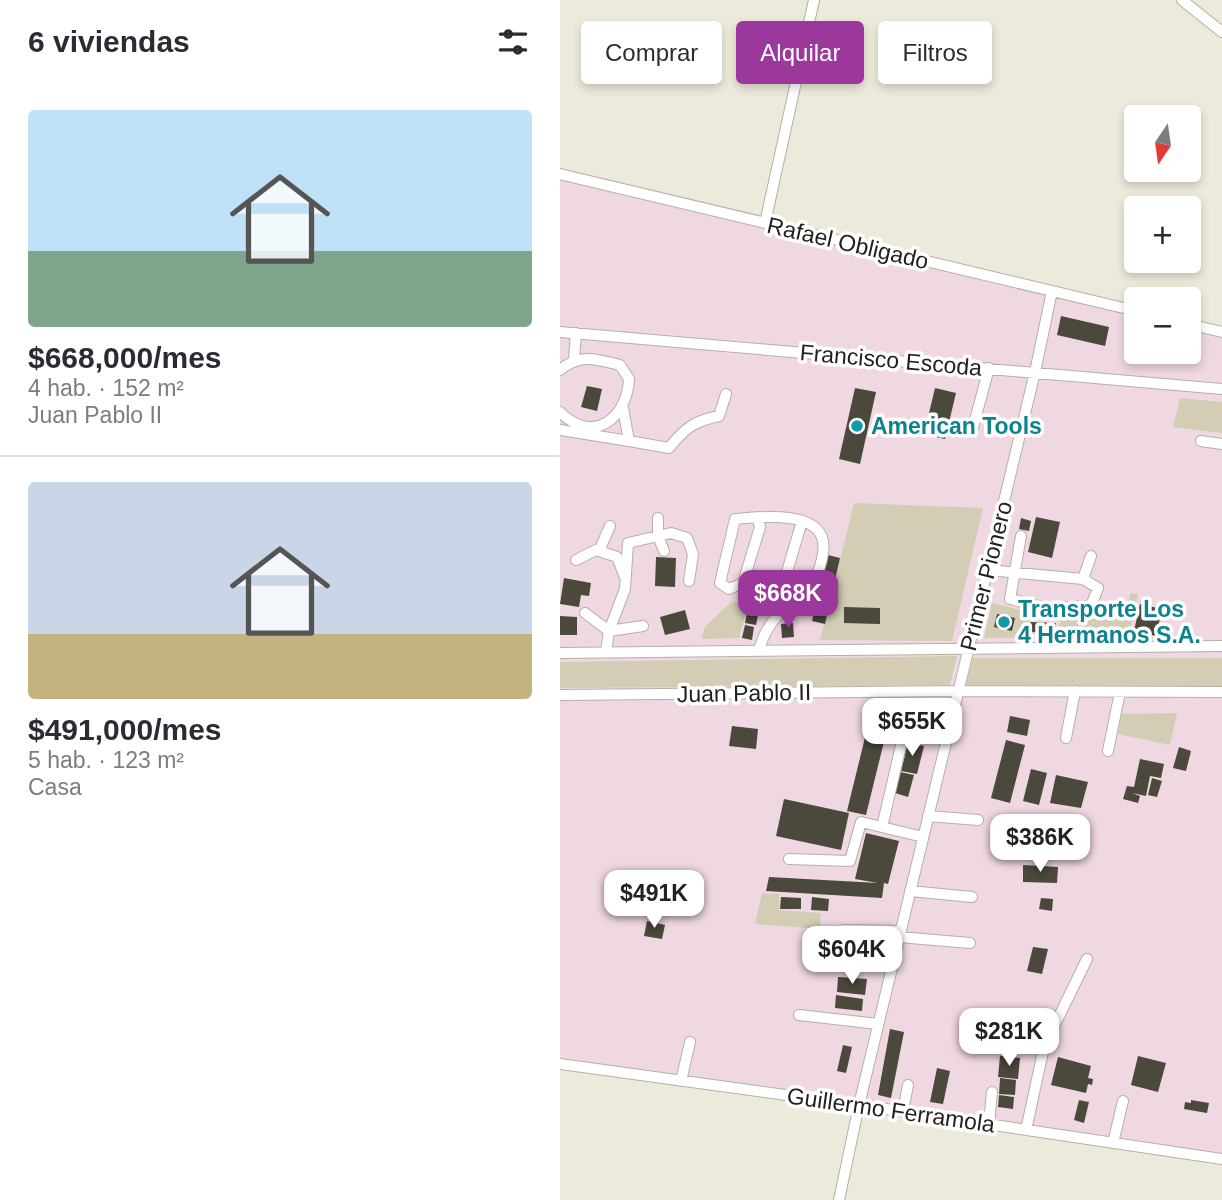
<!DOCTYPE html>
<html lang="es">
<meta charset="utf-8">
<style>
:root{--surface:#fff;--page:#f7f7f7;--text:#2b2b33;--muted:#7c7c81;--line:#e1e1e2;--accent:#9c379c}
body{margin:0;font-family:Helvetica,sans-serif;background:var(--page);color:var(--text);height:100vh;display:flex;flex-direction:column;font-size:26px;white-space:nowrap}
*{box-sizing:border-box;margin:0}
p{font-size:23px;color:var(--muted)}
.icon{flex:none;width:38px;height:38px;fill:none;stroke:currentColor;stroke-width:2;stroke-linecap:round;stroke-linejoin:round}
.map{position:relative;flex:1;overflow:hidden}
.details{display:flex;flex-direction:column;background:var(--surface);width:560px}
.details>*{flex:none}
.hud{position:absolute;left:21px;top:21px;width:536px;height:63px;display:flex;gap:14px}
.needle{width:46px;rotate:193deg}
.controls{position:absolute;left:564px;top:105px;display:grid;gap:14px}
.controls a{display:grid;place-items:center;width:77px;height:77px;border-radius:7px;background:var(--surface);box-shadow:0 4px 10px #0003;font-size:35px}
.price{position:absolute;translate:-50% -60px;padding:0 16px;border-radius:14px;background:#fff;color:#222;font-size:23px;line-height:46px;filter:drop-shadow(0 2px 4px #0008)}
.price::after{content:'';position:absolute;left:50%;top:42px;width:21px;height:16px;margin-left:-10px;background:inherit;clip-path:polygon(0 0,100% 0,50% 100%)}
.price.active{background:var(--accent);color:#fff}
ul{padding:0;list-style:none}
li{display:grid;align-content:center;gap:14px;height:371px;padding:0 28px}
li+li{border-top:2px solid var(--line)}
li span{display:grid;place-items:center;height:217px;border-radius:7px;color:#555}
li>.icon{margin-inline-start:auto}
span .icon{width:126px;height:126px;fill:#fffc;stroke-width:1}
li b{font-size:30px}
h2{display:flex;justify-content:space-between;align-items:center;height:84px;padding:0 28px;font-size:30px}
.chip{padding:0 24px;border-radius:7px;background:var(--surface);box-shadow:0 4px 10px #0003;font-size:24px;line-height:63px}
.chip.active{background:var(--accent);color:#fff}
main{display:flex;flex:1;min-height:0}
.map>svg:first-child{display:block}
.industrial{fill:#f0d8e3}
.green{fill:#d3cdb5}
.building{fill:#4b483c}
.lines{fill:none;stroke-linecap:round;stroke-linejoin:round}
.minor-casing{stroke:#b4b1a2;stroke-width:12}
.minor{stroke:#fff;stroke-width:10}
.culture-dot{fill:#0f9aa8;stroke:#fff;stroke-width:2.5}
.labels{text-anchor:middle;stroke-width:7;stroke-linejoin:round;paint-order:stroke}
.street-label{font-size:23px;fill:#201f19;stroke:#fff}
.culture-label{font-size:23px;font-weight:bold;fill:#0d838f;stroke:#fff;text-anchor:start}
</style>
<main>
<section class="details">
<h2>6 viviendas<svg class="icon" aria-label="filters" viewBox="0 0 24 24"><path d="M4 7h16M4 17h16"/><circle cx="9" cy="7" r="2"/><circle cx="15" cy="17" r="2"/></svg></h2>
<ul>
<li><span style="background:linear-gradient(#bfe0f5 65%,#7fa58c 0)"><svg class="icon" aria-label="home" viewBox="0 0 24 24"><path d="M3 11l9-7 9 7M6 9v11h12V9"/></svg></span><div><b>$668,000/mes</b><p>4 hab. · 152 m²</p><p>Juan Pablo II</p></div></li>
<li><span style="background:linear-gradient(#c9d6e8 70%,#c2b280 0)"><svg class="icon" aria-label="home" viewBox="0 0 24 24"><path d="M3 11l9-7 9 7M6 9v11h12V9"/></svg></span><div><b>$491,000/mes</b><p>5 hab. · 123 m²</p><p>Casa</p></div></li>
</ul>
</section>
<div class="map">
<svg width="662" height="1200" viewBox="0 0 662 1200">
<rect width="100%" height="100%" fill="#eeeadb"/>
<path class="industrial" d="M0,174l576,137v41h52v-28l34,8v827l-662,-95z"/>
<path class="green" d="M620,398l42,4v31l-49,-6z
M294,503l129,5 -31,133 -132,-1z
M570,593l8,1 -10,45 -70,-1 3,-24 65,5z
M171,602l17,2 -9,34 -38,1 4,-12z
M432,603l38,9 -3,26h-43z
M397,656l-7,29 -390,3v-26z
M413,658h249v28l-256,-1z
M617,713l-7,32 -52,-11 4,-20z
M202,893l17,1v16l42,3 -1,16 -65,-5z"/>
<path class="building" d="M501,316l48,11 -4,19 -48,-11z
M27,386l15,3 -5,22 -16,-4z
M295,388l21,4 -16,72 -21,-5z
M375,388l21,5 -11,46 -21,-5z
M476,517l24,5 -8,36 -24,-6z
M461,518l10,3 -2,10 -10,-2z
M268,555l12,3 -15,66 -13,-3z
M96,557l20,1 -1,29 -20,-1z
M4,578l27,5 -2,13 -8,-1 -2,12 -19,-3z
M580,604l22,5 -6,27 -22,-5z
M284,607l36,1v16l-36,-1z
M125,610l5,19 -25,6 -5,-18z
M187,613l11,2 -2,10 -11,-2z
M437,614l18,4 -3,13 -18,-4z
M0,616l17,1v18h-17z
M470,622l26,1v10l-27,-1z
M233,623l1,14 -12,1 -1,-14z
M185,625l9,2 -2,13 -10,-2z
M311,713h20l-25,102 -19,-4z
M450,716l20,4 -3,16 -20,-4z
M172,726l26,3 -2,20 -27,-3z
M446,740l19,5 -15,58 -19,-5z
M348,743l16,3 -7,28 -16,-3z
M619,747l12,4 -5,20 -13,-3z
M580,759l24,5 -3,14 -11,-2 -4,20 -14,-3 8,3 -2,7 -15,-4 4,-13 7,1z
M471,769l16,4 -8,32 -16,-4z
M340,772l14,3 -6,22 -13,-4z
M496,775l32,7 -7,26 -31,-5z
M592,778l10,3 -5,16 -9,-2z
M224,799l65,14 -8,37 -65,-14z
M306,833l33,8 -11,43 -4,-1 -2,15 -116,-7 3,-14 109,6 -23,-4z
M463,865l35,2 -1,16 -34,-1z
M221,897l20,1v11h-21z
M252,897l17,2 -1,12 -17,-1z
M481,898l12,1 -1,12 -13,-2z
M87,921l18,4 -3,14 -18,-3z
M473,947l15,2 -6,25 -15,-3z
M278,977l29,2 -2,16 -28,-3z
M276,995l27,4 -1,12 -27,-3z
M330,1029l14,3 -13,66 -13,-3z
M283,1045l9,2 -6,26 -9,-2z
M440,1056l20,2 -2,21 -20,-2z
M578,1056l28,7 -8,29 -27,-7z
M498,1057l33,9 -3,12 5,1 -1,6 -4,-1 -2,9 -35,-8z
M377,1068l13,3 -7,33 -13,-2z
M440,1078l16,2 -1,15 -16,-1z
M439,1095l15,2 -1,12 -15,-2z
M519,1100l10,2 -5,21 -10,-3z
M631,1100l18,3 -2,10 -23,-4 1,-7 6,1z"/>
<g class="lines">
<defs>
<path id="minor" d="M622,0l40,32
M0,174l576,137
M205,223l49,-223
M628,324l34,8
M0,332l662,57
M14,359l2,-26
M0,370c20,-17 36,-11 60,-5l9,14c-2,40 -36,66 -69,33
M63,408l6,33 40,7c16,-20 25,-27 50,-32l7,-22
M0,430l69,11
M412,431l17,-63
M641,441l21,3
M197,517l3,10 -17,56 -14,6 -9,-6 15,-64c24,-2 82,-9 88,22 3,16 -8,39 -14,53 -26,13 -42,27 -50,56
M98,518v18l6,15
M461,536l-11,63 37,9 44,-2 7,-18 -15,-9 8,-23
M39,551l11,-25
M16,560l20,-10 21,7 7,18
M428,570l95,9
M231,603l-7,-8v-13l18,-61
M25,613l24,18 16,-42 3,-46 43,-10 16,5 6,16 -4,27
M46,652l3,-21 34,-5
M0,653l662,-7
M0,695l398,-4 264,1
M506,738l9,-47
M548,751l12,-59
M368,816l50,4
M322,827l21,-90
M229,859l61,2 11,-39 62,15
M350,891l62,6
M283,930l57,1
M339,937l71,6
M239,1015l79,9
M0,1064l299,41 363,54
M121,1081l9,-39
M343,1111l5,-26
M429,1124l3,-32
M466,1130l18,-83 43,-88
M553,1143l10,-42
M279,1200l20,-95 176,-733 17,-81"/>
</defs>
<use href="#minor" class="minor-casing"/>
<use href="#minor" class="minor"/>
</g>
<g class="culture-dot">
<circle cx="297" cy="426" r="7"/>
<circle cx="444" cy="622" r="7"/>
</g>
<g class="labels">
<g class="street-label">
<text transform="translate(288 243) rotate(13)" y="8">Rafael Obligado</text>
<text transform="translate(331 360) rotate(5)" y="8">Francisco Escoda</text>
<text transform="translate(426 576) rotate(-76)" y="8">Primer Pionero</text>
<text transform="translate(184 693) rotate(-1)" y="8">Juan Pablo II</text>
<text transform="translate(331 1110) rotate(8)" y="8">Guillermo Ferramola</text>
</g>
<g class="culture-label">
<text x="311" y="434">American Tools</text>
<text x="458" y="617">Transporte Los<tspan x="458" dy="26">4 Hermanos S.A.</tspan></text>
</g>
</g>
</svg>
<div class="controls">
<a><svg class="needle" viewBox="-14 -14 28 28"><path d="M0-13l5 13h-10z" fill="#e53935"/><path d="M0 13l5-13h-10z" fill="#7c7c81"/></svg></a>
<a>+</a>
<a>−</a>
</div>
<b class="price active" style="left:228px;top:630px">$668K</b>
<b class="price" style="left:352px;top:758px">$655K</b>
<b class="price" style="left:480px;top:874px">$386K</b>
<b class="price" style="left:94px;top:930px">$491K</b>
<b class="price" style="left:292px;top:986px">$604K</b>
<b class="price" style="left:449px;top:1068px">$281K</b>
<div class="hud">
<a class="chip">Comprar</a>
<a class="chip active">Alquilar</a>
<a class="chip">Filtros</a>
</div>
</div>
</main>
